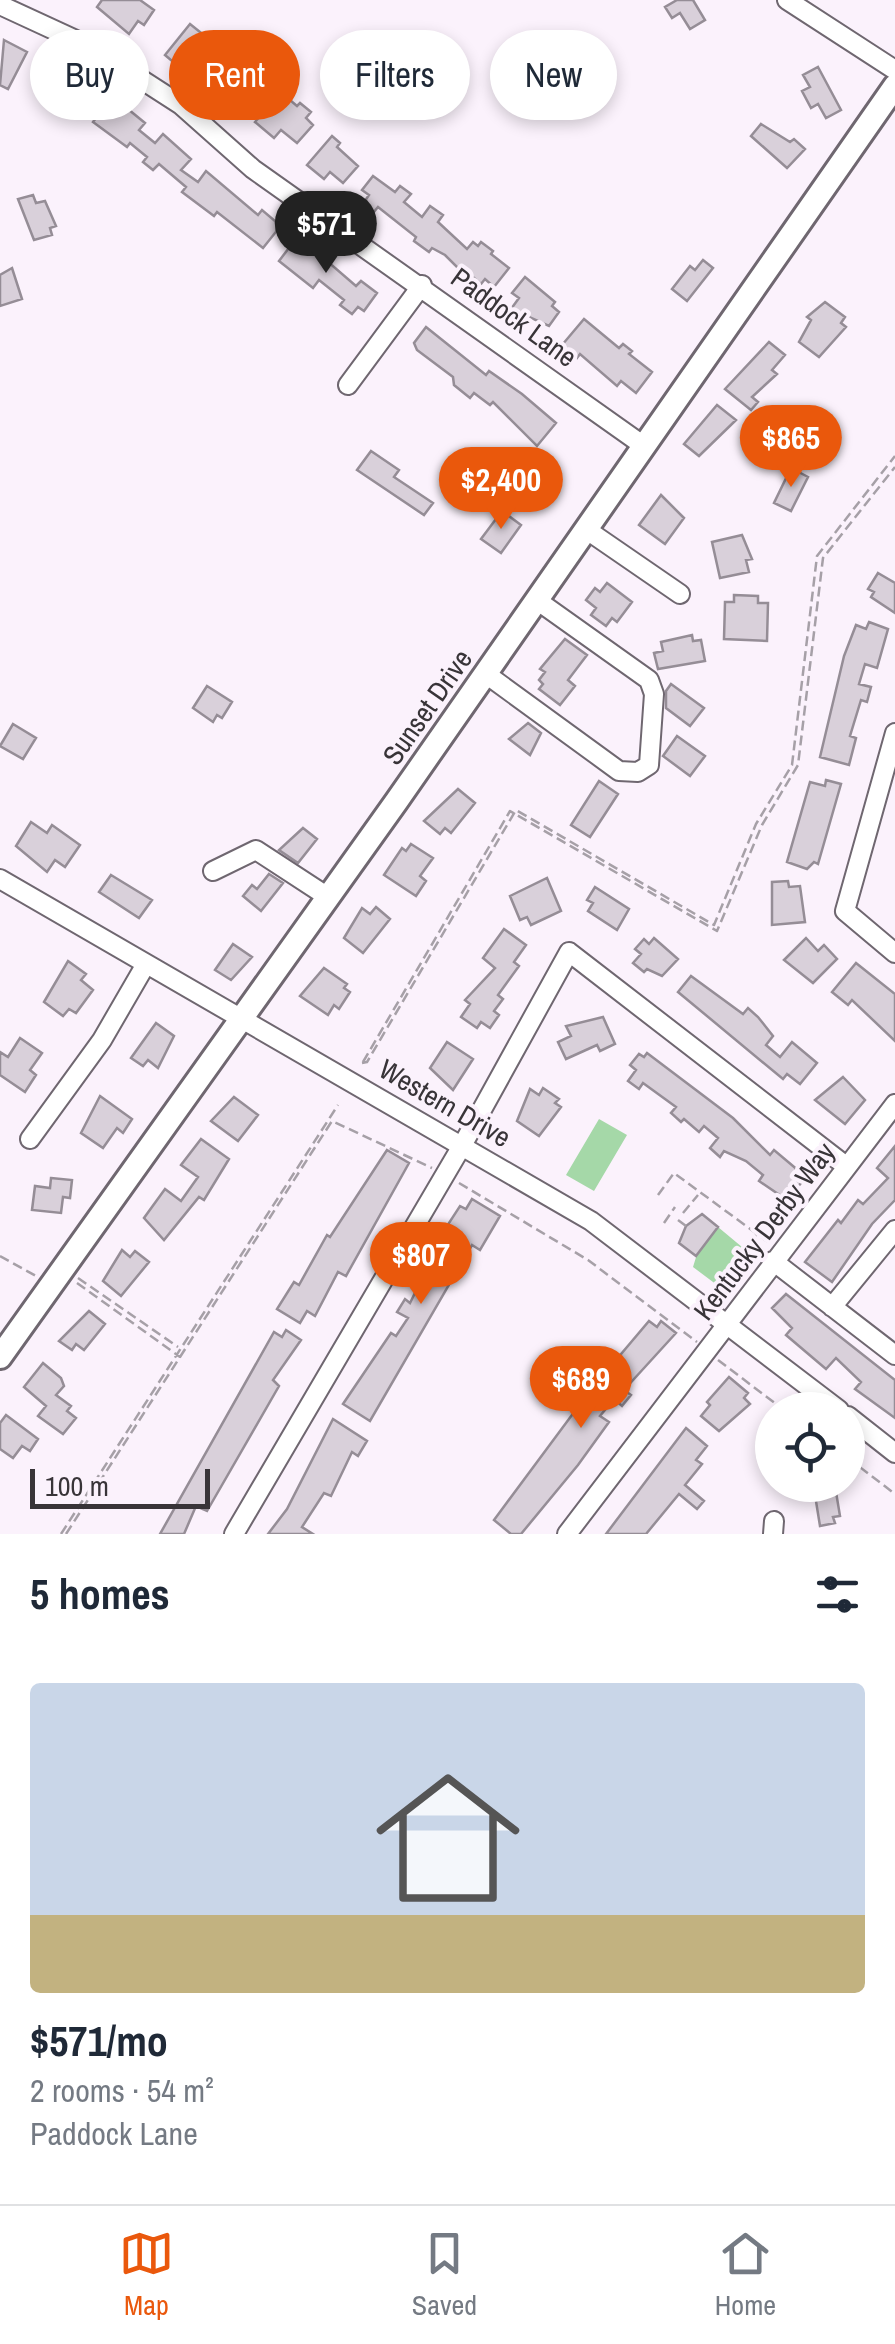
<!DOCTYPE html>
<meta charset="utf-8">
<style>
:root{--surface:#fff;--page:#f6f6f7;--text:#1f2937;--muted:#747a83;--line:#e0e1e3;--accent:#ea580c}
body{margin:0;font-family:"Archivo Narrow",sans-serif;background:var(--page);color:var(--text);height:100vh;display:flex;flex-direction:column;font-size:38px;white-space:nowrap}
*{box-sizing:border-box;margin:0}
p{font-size:32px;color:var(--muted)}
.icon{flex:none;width:55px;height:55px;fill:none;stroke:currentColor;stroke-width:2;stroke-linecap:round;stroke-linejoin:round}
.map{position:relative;height:1534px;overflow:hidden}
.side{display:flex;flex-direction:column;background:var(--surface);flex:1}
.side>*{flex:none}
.banner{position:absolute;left:30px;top:30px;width:835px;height:90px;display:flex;gap:20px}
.buttons{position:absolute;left:755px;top:1392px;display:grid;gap:20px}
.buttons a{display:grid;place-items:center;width:110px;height:110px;border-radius:50%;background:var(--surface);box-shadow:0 5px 15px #0003;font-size:50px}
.scale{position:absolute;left:30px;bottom:25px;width:180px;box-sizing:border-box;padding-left:10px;border:5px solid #383438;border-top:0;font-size:28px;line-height:35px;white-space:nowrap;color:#383438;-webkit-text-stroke:8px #fbf2fc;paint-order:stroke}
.price{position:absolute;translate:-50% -85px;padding:0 22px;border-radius:35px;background:var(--accent);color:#fff;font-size:32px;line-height:65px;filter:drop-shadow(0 2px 5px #0008)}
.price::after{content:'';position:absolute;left:50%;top:60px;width:30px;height:22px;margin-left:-15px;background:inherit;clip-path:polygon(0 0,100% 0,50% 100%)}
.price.on{background:#222;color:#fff}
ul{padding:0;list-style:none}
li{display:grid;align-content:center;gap:20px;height:530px;padding:0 30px}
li+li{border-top:2px solid var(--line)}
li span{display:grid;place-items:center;height:310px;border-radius:10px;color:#555}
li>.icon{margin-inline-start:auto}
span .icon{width:180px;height:180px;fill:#fffc;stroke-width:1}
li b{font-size:42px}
h2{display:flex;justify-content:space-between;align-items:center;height:120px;padding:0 30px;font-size:42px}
.chip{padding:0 35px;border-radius:45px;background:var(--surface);box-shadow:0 5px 15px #0003;font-size:35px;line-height:90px}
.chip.on{background:var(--accent);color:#fff}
.tabs{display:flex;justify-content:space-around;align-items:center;height:140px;border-top:2px solid var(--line);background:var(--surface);font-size:28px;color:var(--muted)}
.tabs a{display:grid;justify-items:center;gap:5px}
.tabs .on{color:var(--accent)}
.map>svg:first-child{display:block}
.park{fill:#a5d8a8}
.building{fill:#d9d0da;stroke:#958d96;stroke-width:2.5}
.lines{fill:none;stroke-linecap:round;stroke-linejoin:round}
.minor-casing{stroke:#6f6770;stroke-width:22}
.major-casing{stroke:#6f6770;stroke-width:28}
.path{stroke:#a6a0a7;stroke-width:2.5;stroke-dasharray:10 5;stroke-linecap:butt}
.minor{stroke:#fff;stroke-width:18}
.major{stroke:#fff;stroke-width:22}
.labels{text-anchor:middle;stroke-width:8;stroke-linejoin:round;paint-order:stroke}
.street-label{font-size:28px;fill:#383438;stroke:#fbf2fc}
</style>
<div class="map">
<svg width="895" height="1534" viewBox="0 0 895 1534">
<rect width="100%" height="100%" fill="#fbf2fc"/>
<path class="park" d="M599,1119l28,16 -33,56 -28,-16z
M718,1227l30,25 -27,36 -28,-21 4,-13z"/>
<path class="building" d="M102,0h38l14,10 -10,15 -6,-4 -9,13 -32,-27z
M677,0h16l12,20 -15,9 -10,-16 -8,5 -7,-11z
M190,24l25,20 -5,5 65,50 11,6 4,-5 7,6 3,-3 11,9 -5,6 7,7 -16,18 -16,-13 -7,8 -19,-16 6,-7 -20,-16 -10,-4 -4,6 -11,-9 7,-8 -19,-16 -4,5 -16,-14 -6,7 -13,-11z
M4,40l23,12 -19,37 -8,-4z
M61,67l27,18 -15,23 -5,-4 -4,7 -12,-8 6,-20 -5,-3z
M818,67l23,43 -15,8 -8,-14 -7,4 -9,-17 8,-4 -7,-12z
M112,96l33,27 -6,7 16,13 8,-9 28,25 -10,11 17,12 8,-11 52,44 4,-5 13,11 4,7 -16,20 -46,-36 -3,4 -32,-24 4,-5 -27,-23 -6,6 -10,-8 4,-5 -17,-14 -3,4 -34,-25z
M761,124l29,18 4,-3 11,10 -18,19 -36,-32z
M332,136l8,7 -3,4 21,19 -15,17 -13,-11 -6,7 -17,-14z
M373,176l22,16 5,-6 11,8 -7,8 18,15 8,-11 13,9 -5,7 29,27 6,-7 5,4 3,-4 12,9 -2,3 18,14 -15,19 -9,-8 -4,5 -7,-6 -3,3 -26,-26 -13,-7 -3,4 -15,-11 2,-4 -38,-30 -5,6 -11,-8 7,-10 -7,-5z
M33,195l3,8 9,-2 11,25 -6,2 2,7 -18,5 -16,-41z
M298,236l58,50 5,-5 16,12 -13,18 -6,-4 -6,7 -12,-9 4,-5 -25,-20 -6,8 -34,-27z
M703,260l10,8 -26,33 -15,-12 18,-23 5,4z
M12,268l10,31 -22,7v-31z
M525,277l30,25 -3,4 7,6 -10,14 -38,-17 8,-11 -7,-5z
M825,302l20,15 -4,6 5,4 -27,30 -20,-15 12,-22 -4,-3z
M584,319l35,29 4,-4 9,7 -3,3 23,18 -16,21 -15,-12 -4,5 -37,-32 -3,4 -15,-13z
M426,327l60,48 3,-4 33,23 34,29 -19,23 -44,-44 -3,3 -16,-12 -4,5 -16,-13 -1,-8 -36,-27 -3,-7z
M769,342l16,13 -13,15 5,4 -25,23 6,5 -7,8 -26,-21z
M717,405l19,15 -37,36 -15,-12z
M371,451l28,19 -5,7 39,26 -9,12 -67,-45z
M791,468l17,9 -17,34 -17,-8z
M661,495l23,23 -19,26 -26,-19z
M502,511l19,14 -20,28 -20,-14z
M742,535l10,24 -6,1 3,12 -29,6 -8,-36z
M878,573l17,10v30l-24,-16 3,-5 -6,-3z
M607,583l25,19 -15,20 -5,-4 -6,8 -15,-11 5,-7 -10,-8 9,-12 5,4z
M734,595l24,1v7h10l-1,38 -43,-2 1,-37h9z
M869,622l19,7 -11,39 -12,-4 -6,20 12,3 -4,15 -6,-2 -11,36 6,2 -7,27 -29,-8 24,-101 12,-31 10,4z
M692,635l1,6 8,-1 4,21 -47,8 -4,-16 9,-2 -2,-9z
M565,639l22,16 -19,25 7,6 -15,19 -21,-16 4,-5 -4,-4 6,-8 -5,-3z
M671,684l33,24 -14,18 -24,-18v-17z
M207,686l25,16 -10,16 -5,-3 -4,7 -20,-14z
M528,723l13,10 -11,22 -21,-16z
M13,724l23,14 -13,21 -23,-13z
M677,736l28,20 -15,20 -27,-20z
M826,780l15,4 -23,80 -4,-2 -7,7 -20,-7 23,-80 15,4z
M599,781l19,13 -28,43 -19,-12z
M458,789l17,14 -24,30 -6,-5 -5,6 -16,-13z
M31,822l16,11 5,-8 28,20 -15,22 -10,-7 -8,12 -31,-26z
M303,828l14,11 -19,24 -19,-13z
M411,844l22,14 -13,18 6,5 -10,15 -32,-21 18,-27 4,3z
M269,874l14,9 -22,28 -18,-15 9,-11 5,4z
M111,875l41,25 -13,18 -40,-26z
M547,878l14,33 -30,14 -4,-8 -7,3 -10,-24z
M788,881l1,6 11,-1 5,36 -33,3v-43z
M595,887l34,22 -12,21 -29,-19 5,-8 -6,-3z
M376,907l14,12 -27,34 -19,-15 18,-30 8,6z
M504,929l22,16 -12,17 5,4 -21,29 5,4 -9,12 5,4 -9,13 -9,-6 -4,6 -16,-11 9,-13 -5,-4 30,-32 -12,-10z
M654,938l24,21 -16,17 -15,-7 -3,3 -11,-9 8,-9 -6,-5 9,-10 5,5z
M806,938l12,13 6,-6 13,14 -24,24 -29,-23z
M233,944l19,13 -21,23 -16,-10z
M68,961l18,13 -5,6 12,10 -17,23 -7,-4 -6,7 -19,-14z
M856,963l39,31v47l-43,-41 -4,5 -16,-13z
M324,968l23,16 -3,4 6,4 -11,17 -5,-4 -6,10 -28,-19z
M691,976l52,38 5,-6 10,9 15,19 -7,9 14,12 12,-15 25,21 -17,21 -13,-10 -4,5 -105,-87z
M603,1017l12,27 -15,7 -3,-6 -31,14 -8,-17 13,-6 -5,-10z
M156,1023l18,13 -16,32 -10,-8 -5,6 -12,-8z
M20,1038l22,15 -12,17 6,5 -11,17 -25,-17v-23l8,5z
M447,1042l26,17 -20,31 -23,-22z
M647,1053l86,65 37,37 4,-5 32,27 -19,23 -28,-19 4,-6 -17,-14 -22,-10 -4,6 -10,-9 8,-10 -14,-12 -5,6 -15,-13 -3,3 -10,-9 5,-6 -33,-24 -4,6 -11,-8 8,-11 -6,-5 9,-11 5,3z
M843,1077l22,23 -20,24 -30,-24z
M543,1088l16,11 -4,4 6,4 -22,29 -22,-15 13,-32 9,6z
M100,1096l32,23 -9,14 -6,-5 -14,20 -22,-15z
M234,1097l24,18 -20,26 -27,-20z
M201,1139l28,20 -25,41 -5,-3 -35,43 -20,-22 21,-29 16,12 17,-24 -17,-12z
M895,1146v54l-23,24 -40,58 -27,-20 33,-42 3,3 17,-23 5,4 25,-26 -11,-10z
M387,1150l22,13 -63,113 -8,-4 -23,44 -8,-5 -7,12 -23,-14 17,-27 5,3 28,-50 3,2z
M51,1178l21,2 -2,18 -7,-1 -2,16 -29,-3 3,-24 15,2z
M472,1199l28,17 -20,34 -8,-5 -102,176 -27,-17 48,-71 5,3 12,-18 -11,-6 8,-13 5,4 27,-55 10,5 9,-17 -11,-7 15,-23 6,3z
M702,1214l16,13 -22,29 -17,-13 7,-17z
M122,1250l8,7 5,-6 14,11 -28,34 -18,-15z
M786,1294l109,86v38l-40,-29 6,-7 -25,-24 -10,11 -40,-34 6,-7 -20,-20z
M89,1311l16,13 -21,26 -8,-6 -4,6 -13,-9z
M649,1321l8,6 4,-6 15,12 -52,57 7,5 -9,11 -8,-7 -14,17 9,6 -31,43 -57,69h-10l-17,-14 95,-128z
M286,1330l15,10 -28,40 6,6 -72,125 -11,-5 -12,28h-24l114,-202 8,5z
M43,1363l18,15 3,8 -8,9 15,11 -4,5 9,7 -13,16 -25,-18 8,-10 -22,-19z
M729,1377l19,16 -4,5 6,6 -31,27 -18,-15 9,-11 -3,-3z
M6,1415l32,24 -8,12 -8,-5 -9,12 -13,-9v-26z
M333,1419l34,22 -9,15 -6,-4 -21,44 -7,-3 -22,34 11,7h-45l19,-25z
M686,1428l21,18 -11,14 6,4 -17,21 19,16 -7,8 -18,-15 -33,40h-40z
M836,1492l4,24 -7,1 2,6 -15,3 -5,-31z"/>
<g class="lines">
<defs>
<path id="minor" d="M787,0l108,70
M0,5l91,42 90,58 72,64 391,277
M348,385l74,-100
M587,530l93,64
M486,674l133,97 19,1 11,-7 5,-71 -5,-14 -111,-79
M895,733l-50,178 50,42
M213,871l43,-21 72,47
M0,879l591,342 248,189
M30,1139l72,-99 44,-76
M773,1261l122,94
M832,1307l63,-77
M848,1416l47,37
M234,1534l229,-390 106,-192 277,214
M567,1534l328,-430
M773,1534l1,-13"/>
<path id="major" d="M0,1357l396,-555 499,-716"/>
</defs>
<use href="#minor" class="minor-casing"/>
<use href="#major" class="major-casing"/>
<path class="path" d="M363,1062l147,-251 207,120 45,-106 36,-60 25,-207 72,-91
M362,1063l5,-1 149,-252 198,115 42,-101 36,-59 25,-209 78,-100
M459,1183l129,77 109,82
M658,1195l16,-22 94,69
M683,1213l15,-18
M678,1220l8,6
M664,1223l11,-16
M746,1249l10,-14
M0,1256l36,20
M78,1278l100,69
M77,1283l103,74
M718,1360l66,50
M848,1458l47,36
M61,1534l277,-429
M66,1534l266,-413 100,47"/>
<use href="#minor" class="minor"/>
<use href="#major" class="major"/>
</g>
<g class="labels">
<g class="street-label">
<text transform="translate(514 317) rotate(36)" y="10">Paddock Lane</text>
<text transform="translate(427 707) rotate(-55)" y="10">Sunset Drive</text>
<text transform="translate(445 1103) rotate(30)" y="10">Western Drive</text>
<text transform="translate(764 1231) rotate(-53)" y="10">Kentucky Derby Way</text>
</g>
</g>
</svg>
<div class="buttons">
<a><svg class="icon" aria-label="locate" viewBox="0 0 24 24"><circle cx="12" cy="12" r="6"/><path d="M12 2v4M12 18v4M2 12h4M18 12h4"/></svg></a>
</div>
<div class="scale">100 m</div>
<b class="price on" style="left:326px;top:276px">$571</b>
<b class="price" style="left:791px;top:490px">$865</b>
<b class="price" style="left:501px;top:532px">$2,400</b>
<b class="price" style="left:421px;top:1307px">$807</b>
<b class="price" style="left:581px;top:1431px">$689</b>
<div class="banner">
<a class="chip">Buy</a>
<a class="chip on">Rent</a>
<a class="chip">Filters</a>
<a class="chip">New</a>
</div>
</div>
<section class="side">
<h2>5 homes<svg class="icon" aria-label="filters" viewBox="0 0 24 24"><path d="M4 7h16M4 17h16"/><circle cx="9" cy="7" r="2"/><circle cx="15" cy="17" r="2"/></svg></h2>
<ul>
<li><span style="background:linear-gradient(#c9d6e8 75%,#c2b280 0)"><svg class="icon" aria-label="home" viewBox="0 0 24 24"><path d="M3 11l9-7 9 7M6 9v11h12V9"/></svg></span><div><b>$571/mo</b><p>2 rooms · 54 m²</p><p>Paddock Lane</p></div></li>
</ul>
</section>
<nav class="tabs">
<a class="on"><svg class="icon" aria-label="map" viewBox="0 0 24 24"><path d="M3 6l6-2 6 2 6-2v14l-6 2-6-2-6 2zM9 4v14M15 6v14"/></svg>Map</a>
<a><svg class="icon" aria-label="saved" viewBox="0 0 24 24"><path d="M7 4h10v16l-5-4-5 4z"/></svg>Saved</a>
<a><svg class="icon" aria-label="home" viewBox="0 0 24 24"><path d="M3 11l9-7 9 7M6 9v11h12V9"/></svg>Home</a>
</nav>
